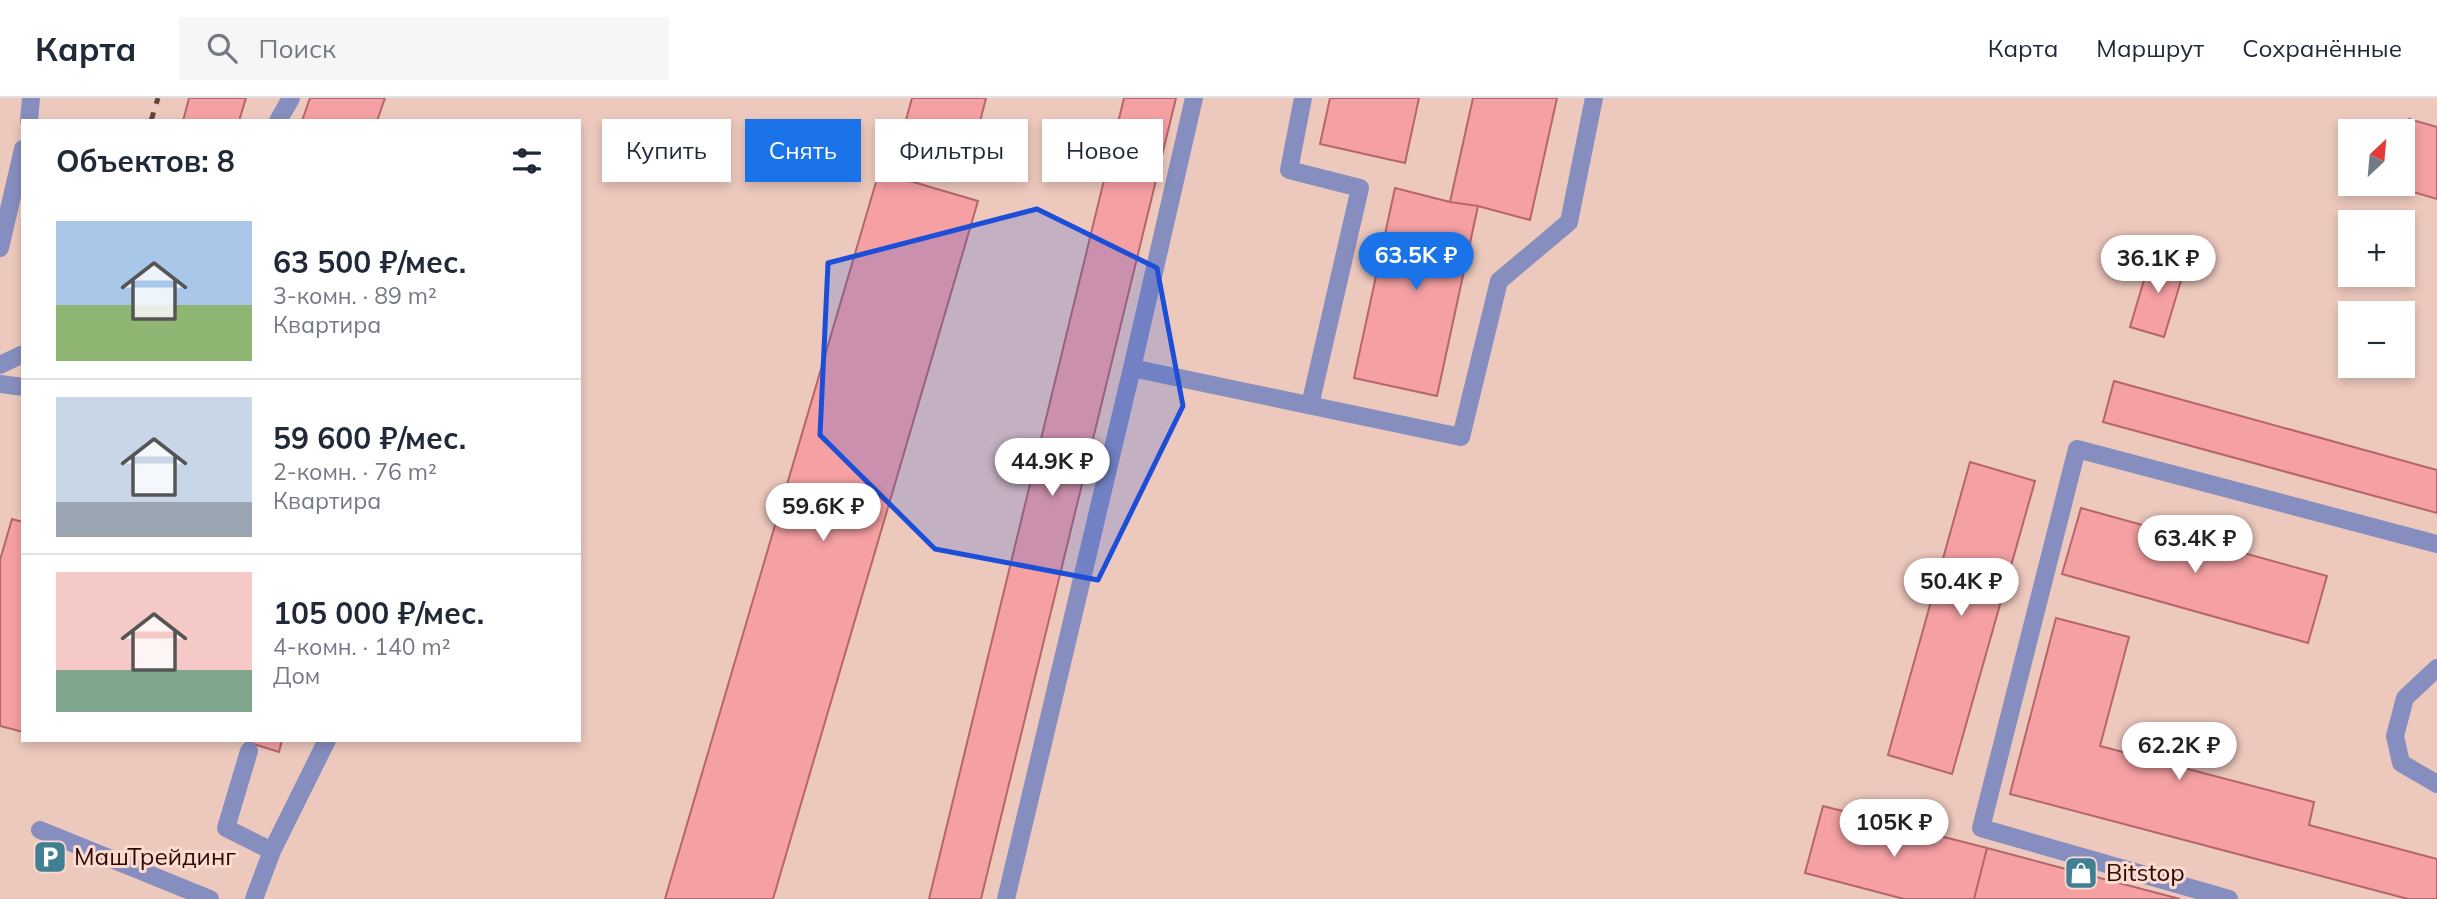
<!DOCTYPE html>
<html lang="ru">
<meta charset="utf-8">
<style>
:root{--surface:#fff;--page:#f6f6f7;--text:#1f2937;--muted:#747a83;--line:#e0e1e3;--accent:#1a73e8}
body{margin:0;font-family:Mulish,sans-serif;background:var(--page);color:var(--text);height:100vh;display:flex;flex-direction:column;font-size:26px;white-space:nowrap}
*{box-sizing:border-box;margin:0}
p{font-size:23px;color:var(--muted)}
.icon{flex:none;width:38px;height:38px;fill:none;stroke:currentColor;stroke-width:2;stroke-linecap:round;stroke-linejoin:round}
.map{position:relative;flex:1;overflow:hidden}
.panel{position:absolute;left:21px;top:21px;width:560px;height:623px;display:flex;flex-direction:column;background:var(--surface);border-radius:0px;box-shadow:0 4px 10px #0003}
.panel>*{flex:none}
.top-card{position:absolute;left:602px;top:21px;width:665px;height:63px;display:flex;gap:14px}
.needle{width:46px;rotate:26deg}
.buttons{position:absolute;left:2338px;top:21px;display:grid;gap:14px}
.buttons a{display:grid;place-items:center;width:77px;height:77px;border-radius:0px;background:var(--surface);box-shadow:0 4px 10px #0003;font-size:35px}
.price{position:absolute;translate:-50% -60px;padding:0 16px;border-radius:24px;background:#fff;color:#222;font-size:23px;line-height:46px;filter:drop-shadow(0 2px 4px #0008)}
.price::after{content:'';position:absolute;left:50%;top:42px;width:21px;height:16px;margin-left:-10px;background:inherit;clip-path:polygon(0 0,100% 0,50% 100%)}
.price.on{background:var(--accent);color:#fff}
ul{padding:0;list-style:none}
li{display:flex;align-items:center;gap:21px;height:175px;padding:0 35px}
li+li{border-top:2px solid var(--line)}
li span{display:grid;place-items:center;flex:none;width:196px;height:140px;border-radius:0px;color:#555}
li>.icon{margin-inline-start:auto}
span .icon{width:84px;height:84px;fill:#fffc;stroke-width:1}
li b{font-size:30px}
h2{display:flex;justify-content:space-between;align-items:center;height:84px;padding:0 35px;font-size:30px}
.tag{padding:0 24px;border-radius:0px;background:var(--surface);box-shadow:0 4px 10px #0003;font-size:24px;line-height:63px}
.tag.on{background:var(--accent);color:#fff}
header{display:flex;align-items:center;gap:42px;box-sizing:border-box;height:98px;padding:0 35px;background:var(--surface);border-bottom:2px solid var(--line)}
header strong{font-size:33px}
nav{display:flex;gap:38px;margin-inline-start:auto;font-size:24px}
.search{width:490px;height:63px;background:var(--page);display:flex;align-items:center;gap:18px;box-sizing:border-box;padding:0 24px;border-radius:0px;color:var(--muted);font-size:26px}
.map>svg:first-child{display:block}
.built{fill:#edc8bd;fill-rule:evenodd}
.building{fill:#f5a0a3;stroke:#b6666b;stroke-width:2}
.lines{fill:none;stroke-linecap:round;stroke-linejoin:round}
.service{stroke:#868ebf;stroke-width:18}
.rail{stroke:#64453c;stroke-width:5;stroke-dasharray:9 9;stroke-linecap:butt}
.marked{fill:#1d4ed8;fill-opacity:0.2;stroke:#1d4ed8;stroke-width:5;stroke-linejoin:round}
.labels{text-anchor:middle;stroke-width:6;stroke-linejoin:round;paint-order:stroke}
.poi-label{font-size:24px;fill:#2a0d05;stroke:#fddad0;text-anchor:start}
</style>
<header>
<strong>Карта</strong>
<div class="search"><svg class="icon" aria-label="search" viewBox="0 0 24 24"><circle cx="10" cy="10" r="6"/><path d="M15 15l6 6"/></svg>Поиск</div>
<nav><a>Карта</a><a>Маршрут</a><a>Сохранённые</a></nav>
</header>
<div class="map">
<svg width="2437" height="801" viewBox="0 0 2437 801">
<rect width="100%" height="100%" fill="#fddad0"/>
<path class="built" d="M0,0h2437v801h-2437zM23,23h556v619h-556zM2350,33h53v53h-53zM2350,124h53v53h-53zM2350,215h53v53h-53z"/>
<path class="building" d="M189,0h57l-7,23h-56z
M310,0h75l-8,23h-75z
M912,0h74l-13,51 -70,-18z
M1124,0h52l-195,801h-52z
M1330,0h89l-14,65 -85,-19z
M1473,0h84l-27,122 -52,-14 -28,-4z
M2409,21l28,8v72l-47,-14 13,-1v-44z
M879,74l99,29 -205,698h-108z
M1395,90l55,14 28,4 -41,190 -83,-18z
M2152,155l34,11 -22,73 -34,-10z
M2114,283l323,89v43l-334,-91z
M1970,364l65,19 -83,293 -64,-19z
M2081,410l246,68 -19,67 -246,-69z
M12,421l11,3v210l-23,-6v-166z
M2056,520l73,19 -29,109 214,56 -5,23 128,34v40h-29l-398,-105z
M241,642h41l-3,12z
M1823,708l164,42 -13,51h-70l-99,-26z
M1987,750l94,25 99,26h-206z"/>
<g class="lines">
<path class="service" d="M1303,0l-14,72 71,18 -50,217
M29,23l2,-23
M278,23l13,-23
M0,150l23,-99
M0,267l23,-11
M1132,270l329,69 38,-156 70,-59 25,-124
M0,286l23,3
M2437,570l-32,30 -10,38 6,27 36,21
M249,653l-23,77 46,23
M40,732l170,69
M254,801l18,-48 55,-111
M1006,801l126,-531 62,-270
M2229,801l-248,-71 96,-379 360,95"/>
<path class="rail" d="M151,23l7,-23"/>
</g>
<path class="marked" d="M1037,111l120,59 26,138 -85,174 -163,-31 -115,-114 8,-172z"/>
<defs>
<symbol id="parking-square" viewBox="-11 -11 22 22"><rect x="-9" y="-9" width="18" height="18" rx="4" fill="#3f8192" stroke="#fddad0"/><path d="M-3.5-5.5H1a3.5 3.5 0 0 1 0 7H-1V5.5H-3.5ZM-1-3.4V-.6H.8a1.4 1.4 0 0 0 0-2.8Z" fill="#fff"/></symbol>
<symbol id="shop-square" viewBox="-11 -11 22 22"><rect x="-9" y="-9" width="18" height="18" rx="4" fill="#3f8192" stroke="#fddad0"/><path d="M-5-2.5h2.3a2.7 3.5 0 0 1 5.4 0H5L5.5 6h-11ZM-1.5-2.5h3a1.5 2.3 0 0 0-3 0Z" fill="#fff"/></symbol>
</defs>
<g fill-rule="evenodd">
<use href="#parking-square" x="31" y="740" width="38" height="38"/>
<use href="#shop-square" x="2062" y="756" width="38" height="38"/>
</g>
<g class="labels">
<g class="poi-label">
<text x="74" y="767">МашТрейдинг</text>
<text x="2106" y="783">Bitstop</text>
</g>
</g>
</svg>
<div class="buttons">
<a><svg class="needle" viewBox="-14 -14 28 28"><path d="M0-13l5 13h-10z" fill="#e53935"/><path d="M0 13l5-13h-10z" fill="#747a83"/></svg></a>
<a>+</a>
<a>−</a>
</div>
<b class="price on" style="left:1416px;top:194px">63.5K ₽</b>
<b class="price" style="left:2158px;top:197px">36.1K ₽</b>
<b class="price" style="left:1052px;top:400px">44.9K ₽</b>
<b class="price" style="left:823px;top:445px">59.6K ₽</b>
<b class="price" style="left:2195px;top:477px">63.4K ₽</b>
<b class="price" style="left:1961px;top:520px">50.4K ₽</b>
<b class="price" style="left:2179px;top:684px">62.2K ₽</b>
<b class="price" style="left:1894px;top:761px">105K ₽</b>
<div class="top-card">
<a class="tag">Купить</a>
<a class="tag on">Снять</a>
<a class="tag">Фильтры</a>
<a class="tag">Новое</a>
</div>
<section class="panel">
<h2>Объектов: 8<svg class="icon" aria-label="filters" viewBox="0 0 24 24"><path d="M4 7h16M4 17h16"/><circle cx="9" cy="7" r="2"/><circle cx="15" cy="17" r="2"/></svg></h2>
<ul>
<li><span style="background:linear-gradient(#a9c7e8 60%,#8fb573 0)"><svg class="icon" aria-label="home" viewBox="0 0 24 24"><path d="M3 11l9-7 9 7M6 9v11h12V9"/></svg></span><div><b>63 500 ₽/мес.</b><p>3-комн. · 89 m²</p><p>Квартира</p></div></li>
<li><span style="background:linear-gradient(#c9d6e8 75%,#9aa5b1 0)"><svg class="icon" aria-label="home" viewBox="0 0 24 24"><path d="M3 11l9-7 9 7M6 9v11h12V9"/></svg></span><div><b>59 600 ₽/мес.</b><p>2-комн. · 76 m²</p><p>Квартира</p></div></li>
<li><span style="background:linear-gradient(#f6c9c9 70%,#7fa58c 0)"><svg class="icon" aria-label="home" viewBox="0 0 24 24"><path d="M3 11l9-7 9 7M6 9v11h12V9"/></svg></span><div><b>105 000 ₽/мес.</b><p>4-комн. · 140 m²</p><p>Дом</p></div></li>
</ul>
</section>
</div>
